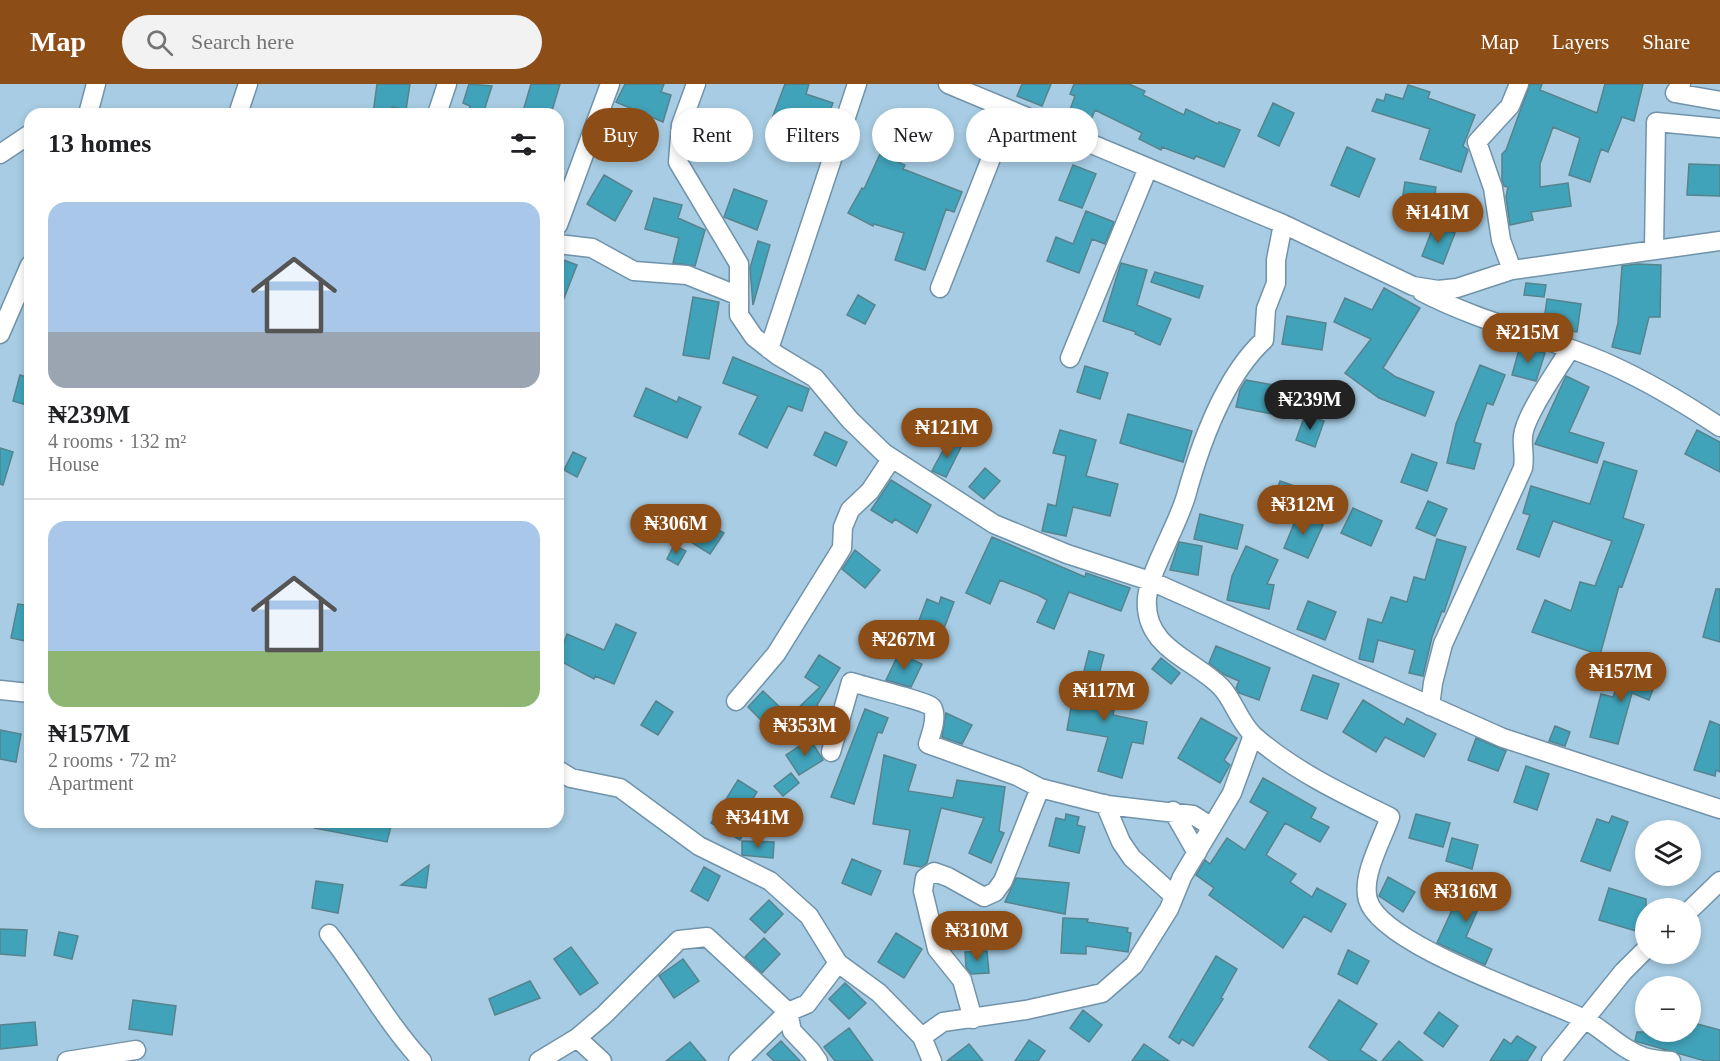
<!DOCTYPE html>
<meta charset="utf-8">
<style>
:root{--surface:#fff;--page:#f2f2f2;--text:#202124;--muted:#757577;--line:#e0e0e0;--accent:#8d4d16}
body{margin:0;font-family:Georgia,serif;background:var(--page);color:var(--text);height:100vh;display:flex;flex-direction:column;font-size:22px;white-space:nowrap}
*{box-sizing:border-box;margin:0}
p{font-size:20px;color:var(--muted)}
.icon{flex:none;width:33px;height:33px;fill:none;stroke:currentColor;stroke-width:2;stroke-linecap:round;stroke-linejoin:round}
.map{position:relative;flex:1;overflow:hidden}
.panel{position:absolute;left:24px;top:24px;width:540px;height:720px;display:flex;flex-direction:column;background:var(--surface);border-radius:18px;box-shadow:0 3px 9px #0003}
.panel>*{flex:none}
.hud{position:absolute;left:582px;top:24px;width:570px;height:54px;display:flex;gap:12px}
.buttons{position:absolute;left:1635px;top:736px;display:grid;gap:12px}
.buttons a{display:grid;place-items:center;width:66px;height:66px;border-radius:50%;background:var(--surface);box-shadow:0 3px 9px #0003;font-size:30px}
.price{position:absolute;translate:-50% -51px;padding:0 14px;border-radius:21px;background:var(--accent);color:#fff;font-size:20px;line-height:39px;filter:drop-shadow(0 2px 3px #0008)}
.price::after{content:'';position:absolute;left:50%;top:36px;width:18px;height:14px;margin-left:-9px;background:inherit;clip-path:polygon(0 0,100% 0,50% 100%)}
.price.on{background:#222;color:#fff}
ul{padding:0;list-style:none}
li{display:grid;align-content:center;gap:12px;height:318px;padding:0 24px}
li+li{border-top:2px solid var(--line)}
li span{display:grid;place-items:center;height:186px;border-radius:18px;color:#555}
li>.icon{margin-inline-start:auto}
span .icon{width:108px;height:108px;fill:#fffc;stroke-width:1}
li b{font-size:26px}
h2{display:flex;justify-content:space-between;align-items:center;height:72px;padding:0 24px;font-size:26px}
.chip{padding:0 21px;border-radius:27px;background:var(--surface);box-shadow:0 3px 9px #0003;font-size:21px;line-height:54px}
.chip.on{background:var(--accent);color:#fff}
header{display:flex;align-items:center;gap:36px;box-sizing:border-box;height:84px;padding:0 30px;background:var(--accent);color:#fff}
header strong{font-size:28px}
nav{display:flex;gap:33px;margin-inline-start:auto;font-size:21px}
.search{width:420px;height:54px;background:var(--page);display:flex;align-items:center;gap:15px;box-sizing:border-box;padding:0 21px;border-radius:33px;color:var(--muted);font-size:22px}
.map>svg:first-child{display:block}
.building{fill:#41a3ba;stroke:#56838e;stroke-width:1.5}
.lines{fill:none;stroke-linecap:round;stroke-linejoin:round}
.street-casing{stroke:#7093aa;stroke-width:21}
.street{stroke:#fff;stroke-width:18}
</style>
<header>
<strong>Map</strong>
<div class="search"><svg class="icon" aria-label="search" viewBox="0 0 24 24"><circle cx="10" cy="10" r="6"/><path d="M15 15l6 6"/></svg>Search here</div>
<nav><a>Map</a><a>Layers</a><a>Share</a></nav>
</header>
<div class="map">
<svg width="1720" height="977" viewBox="0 0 1720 977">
<rect width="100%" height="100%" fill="#a7cce3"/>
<path class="building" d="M377,0h33l-4,26 -14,-3 -1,7h-18z
M469,0l23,2 -9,28h-15l2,-8 -7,-3z
M531,0h29l-9,30 -28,-3z
M625,0h39l-3,8 10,3 -8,27 -47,-20z
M785,0h24l-3,10 27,9 -14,37 -48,-19z
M1022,0h29l-9,22 -25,-10z
M1074,0h55l16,7 -2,4 41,20 2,-6 32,15 1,-2 21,8 -16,37 -28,-11 -2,3 -32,-12 -1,3 -22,-11 3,-6 -47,-23 -8,20 -21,-9 9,-25 -5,-2z
M1530,0h12l-2,6 57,23 8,-29h38l-9,37 -12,-4 -14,35 -7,-3 -11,33 -21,-7 11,-37 -27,-11 -13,37v23l28,-4 3,23 -40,6 2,8 -23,5 -4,-28 2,-10 -4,-1 -2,-6v-26l4,-4z
M1408,1l22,7 -2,6 47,17 -12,31 5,4 -7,22 -41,-13 10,-30 -58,-18 5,-12 7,2 2,-7 17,5z
M1273,19l21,10 -15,33 -21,-10z
M1347,63l28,12 -16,38 -28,-12z
M880,70l25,11 -2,4 59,23 -8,20 -8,-3 -21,61 -30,-10 9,-27 -30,-9 -1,2 -25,-13 14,-25 2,1z
M1689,80l31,1v31l-33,-1z
M1073,81l23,9 -14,34 -23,-8z
M604,91l28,16 -17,30 -28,-17z
M1405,98l31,5 -4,25 -31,-5z
M734,105l33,12 -10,29 -33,-13z
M654,114l28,7 -4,13 27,12 -10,36 -22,-3 6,-25 -34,-9z
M1086,127l28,11 -9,22 -13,-5 -13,34 -32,-12 9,-24 17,7z
M1434,141l21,8 -12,31 -21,-8z
M758,157l12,4 -17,60 -3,-37z
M558,174l19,7 -18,46h-1z
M1121,179l26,7 -10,35 34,14 -11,26 -25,-11 1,-2 -33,-11z
M1637,180l24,1 -1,52h-11l-9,37 -28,-7 6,-24 4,-57z
M1155,188l48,14 -4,12 -48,-16z
M1526,199l20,2 -2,12 -20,-2z
M1384,204l36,20 -37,60 13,9 38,15 -9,24 -46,-18 -34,-25 26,-34 -37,-17 11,-24 27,12z
M858,211l17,10 -10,19 -18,-9z
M693,213l26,5 -10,57 -26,-4z
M1547,215l34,5 -4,28 -34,-5z
M1287,232l39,7 -4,27 -40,-6z
M1520,262l25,7 -9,28 -24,-6z
M733,273l76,32 -7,22 -14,-5 -21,42 -28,-14 19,-38 -35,-13z
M1480,281l25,10 -12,30 -6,-2 -13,39 7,2 -7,25 -27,-6 9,-39z
M1085,282l23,7 -8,26 -23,-7z
M20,291l10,3v28l-17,-5z
M1566,292l23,11 -20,45 35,11 -7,20 -62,-19z
M1246,296l55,10 -4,29 -61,-12 4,-17z
M646,304l31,14 2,-5 22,10 -14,31 -53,-22z
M1128,330l64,17 -9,31 -63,-19z
M1305,331l19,6 -9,26 -19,-7z
M1060,346l36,10 -10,36 32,8 -8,32 -37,-9 -7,29 -24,-5 6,-27 8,2 10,-50 -13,-3z
M1697,346l23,12v30l-35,-18z
M825,348l22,10 -11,24 -22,-11z
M948,357l13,6 -15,30 -14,-6z
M0,364l13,4 -10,33 -3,-1z
M573,368l13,6 -9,19 -13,-7z
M1412,370l25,9 -10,28 -26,-9z
M1604,377l33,10 -14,47 21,7 -22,62 -3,-1 -19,69 -68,-23 13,-32 26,11 9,-29 15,4 17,-45 -59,-20 -14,36 -22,-8 13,-34 -7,-2 8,-27 59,18z
M985,384l15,13 -16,18 -15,-12z
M891,396l40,25 -14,28 -22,-14 -3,4 -21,-13z
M1280,397l23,8 -8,26 -24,-8z
M1428,417l19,8 -12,27 -19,-8z
M1353,424l29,13 -11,25 -30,-13z
M1200,430l43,11 -6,24 -43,-10z
M1298,430l25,11 -15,33 -24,-10z
M696,432l28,17 -14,21 -27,-17z
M992,453l93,40 1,-4 44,15 -9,23 -52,-19 -15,37 -17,-7 10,-22 -9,-5 -38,-15 -10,24 -24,-11z
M1437,455l29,8 -22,65 -2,-1 -10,26 -9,39 -14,-3 6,-23 -37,-10 -5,22 -14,-3 9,-40 14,4 9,-26 16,5 7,-25 11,3z
M1179,458l23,4 -4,29 -28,-5z
M674,461l12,6 -8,14 -11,-6z
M1246,462l32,14 -11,24 7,1 -5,24 -42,-9 5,-24z
M855,466l25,20 -15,18 -23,-19z
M1716,505h4v53l-17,-5z
M941,513l13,5 -20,53 -13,-5 4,-11 -11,-5 13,-35 12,5z
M1308,517l28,11 -11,28 -28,-11z
M18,520l12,2v36l-19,-4z
M616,540l20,9 -22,51 -19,-8 -1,3 -36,-19 9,-26 37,16z
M1216,562l54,22 -11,32 -20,-7 -3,-5 3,-7 -14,-6 -16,-12z
M1089,567l15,4 -13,50 23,5 -1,5 34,7 -4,22 -11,-2 -10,36 -24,-7 10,-34 -41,-7 5,-28 4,1z
M899,569l23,11 -11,23 -25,-7z
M819,571l21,13 -23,37 8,9 -15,14 -16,-16 26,-25 -15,-10z
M1161,574l19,15 -9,11 -19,-15z
M1625,580l33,12 -9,24 -17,-7 -14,51 -28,-7 11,-43 12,3z
M1313,591l26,9 -12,35 -26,-9z
M763,607l23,22 -16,16 -22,-22z
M1363,616l41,25 3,-7 29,16 -12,23 -39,-20 -9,15 -33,-20z
M656,617l17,11 -15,23 -17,-10z
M865,625l23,9 -6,15 -4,-1 -24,72 -23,-7z
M946,629l26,12 -10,19 -20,-7z
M1201,634l36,20 -13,22 6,5 -10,18 -42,-25z
M1710,637l10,4v47l-4,-2 -1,6 -21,-6z
M1555,642l15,6 -5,14 -16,-5z
M0,646l21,4 -5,28 -16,-3z
M1476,654l30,13 -8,20 -30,-11z
M810,655l13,21 -24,15 -13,-20z
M884,671l32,10 -8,26 45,7 4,-18 48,7 -6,44 5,2 -13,30 -22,-10 15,-35 -43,-10 -14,55 -6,4 -17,-3 6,-34 -37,-6z
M1526,682l23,8 -12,36 -23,-8z
M791,689l8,10 -16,13 -9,-10z
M1263,694l53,30 -5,10 18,9 -9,15 -35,-19 -19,32 30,19 -6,8 22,15 5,-9 29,16 -15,28 -27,-16 -21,32 -74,-53 5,-7 -18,-13 9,-15 5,4 17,-26 18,12 23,-38 -18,-10z
M738,696l19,12 -15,24 9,6 -11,18 -29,-17z
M1066,730l13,3 -2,8 8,2 -6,26 -30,-7 7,-28 9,2z
M1416,730l34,9 -7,24 -34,-9z
M1612,732l16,6 -18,49 -29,-10 16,-42 12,4z
M315,738h77l-5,20 -73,-14z
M1452,754l26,7 -6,24 -26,-8z
M742,757l32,1 -1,16 -31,-3z
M852,775l29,12 -10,24 -29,-12z
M429,781l-3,23 -25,-3z
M704,783l16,9 -12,25 -17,-10z
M1388,793l27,15 -12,20 -24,-16z
M1467,793l21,9 -22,51 26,12 -7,16 -48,-22z
M1016,794l53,5 -4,31 -60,-12z
M316,797l27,4 -5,28 -26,-5z
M1609,804l37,11v26l-8,-2 -2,8 -37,-11z
M769,816l14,14 -18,19 -15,-14z
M1063,834l25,1 -1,3 41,6 -1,4 4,1 -3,19 -42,-6v8l-25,-1z
M0,845l27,1 -2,26 -25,-2z
M59,848l19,4 -6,23 -18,-4z
M896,849l26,16 -18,29 -26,-16z
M764,854l16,16 -18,19 -17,-16z
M571,863l27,36 -18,12 -26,-36z
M1348,866l21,11 -12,23 -19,-10z
M987,867l2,22 -18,1 -5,-7 -1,-15z
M1216,872l21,13 -16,29 2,1 -30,47 -11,-7 -3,5 -10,-7z
M683,875l16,22 -25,17 -15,-22z
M530,897l10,17 -45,17 -6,-16z
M845,899l21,20 -17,16 -20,-20z
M133,916l43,6 -4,29 -43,-6z
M1339,916l38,24 -17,26 17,11h-47l-21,-14z
M1083,926l19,15 -13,17 -19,-14z
M1439,928l19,14 -15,21 -19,-14z
M35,938l2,23 -37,4v-24z
M1690,938l30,8v31h-15l-70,-20 2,-9h53z
M849,944l24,33h-38l-11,-14z
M1517,952l19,11 -9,14h-37l14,-22 7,5z
M1029,956l16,11 -7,10h-23z
M781,957l19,20h-26l-7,-7z
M1399,957l8,7 16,13h-41z
M690,958l16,19h-40z
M969,960l14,17h-36z
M1144,960l25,17h-37z"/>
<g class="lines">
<defs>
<path id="street" d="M696,0l-15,41 -3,37 61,102v51l15,22 23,18 38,23 35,42 34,33 110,71 73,30 86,28 350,156 217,71
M948,0l335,140 130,62 25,4 19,-2 55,-18 208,-29
M1681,0l-6,9 45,8
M88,30l8,-30
M238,30l10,-30
M437,30l10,-30
M0,70l30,-20
M1283,140l-7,36v23l-10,26 -2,31c-40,37 -64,105 -78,156 -9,31 -36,74 -39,102 -4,50 47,61 74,89 12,12 18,35 33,49 40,35 89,58 136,81 -8,23 -29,59 -22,83 13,45 171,97 214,118 22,11 38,31 62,39 8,3 18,3 27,4
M558,141l52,-141
M558,160l34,4 42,23 53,4 52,21
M1654,165l2,-127 64,6
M1512,186l-11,-30 -8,-52 -16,-46 33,-36 9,-22
M940,204l70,-178
M1422,208c60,31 126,45 187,72 40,18 75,39 111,63
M0,250l30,-69
M769,265l88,-265
M1070,274l78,-190
M0,606l30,3
M736,617l40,-47 66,-106 1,-21 7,-17 20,-19 22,-33
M1430,622l3,-23 10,-39 80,-176c2,-11 -1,-21 0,-32 2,-21 35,-67 47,-87
M831,668l20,-70c12,4 78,20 81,25 6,10 -1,27 -4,37l89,32 23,12 67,17 86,10 19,12
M558,686l13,8 49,10 79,58 71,35 39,35 29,47 41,30 43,44 10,24
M1105,720l16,38 11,16 42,38
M1173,727l24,42
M1690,826l30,-29
M329,850c33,42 57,88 93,127
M973,935l-11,-39 -25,-31 -14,-58 2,-13 9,-6 14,5 36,20 11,-5 8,-11 37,-93
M922,953l21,-15 83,-12 76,-17 32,-28 35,-56 13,-32 50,-84 21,-58
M67,977l69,-11
M539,977l38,-23
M602,977l-25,-23 27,-23 75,-75 28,-3 81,75 -50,49
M818,977l-7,-10 -19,-20 -4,-19 19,-8 31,-41
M1551,977l72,-89 23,-23"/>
</defs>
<use href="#street" class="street-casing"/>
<use href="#street" class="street"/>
</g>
</svg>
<div class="buttons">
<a><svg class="icon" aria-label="layers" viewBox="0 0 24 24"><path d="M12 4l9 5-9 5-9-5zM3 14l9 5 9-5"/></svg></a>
<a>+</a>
<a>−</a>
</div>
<b class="price" style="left:1438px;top:160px">₦141M</b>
<b class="price" style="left:1528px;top:280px">₦215M</b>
<b class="price on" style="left:1310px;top:347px">₦239M</b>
<b class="price" style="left:947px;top:375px">₦121M</b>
<b class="price" style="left:1303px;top:452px">₦312M</b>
<b class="price" style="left:676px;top:471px">₦306M</b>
<b class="price" style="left:904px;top:587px">₦267M</b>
<b class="price" style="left:1621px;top:619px">₦157M</b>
<b class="price" style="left:1104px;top:638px">₦117M</b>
<b class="price" style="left:805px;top:673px">₦353M</b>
<b class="price" style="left:758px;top:765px">₦341M</b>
<b class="price" style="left:1466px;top:839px">₦316M</b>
<b class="price" style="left:977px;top:878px">₦310M</b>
<div class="hud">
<a class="chip on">Buy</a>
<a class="chip">Rent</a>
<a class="chip">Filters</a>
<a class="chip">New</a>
<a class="chip">Apartment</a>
</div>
<section class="panel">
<h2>13 homes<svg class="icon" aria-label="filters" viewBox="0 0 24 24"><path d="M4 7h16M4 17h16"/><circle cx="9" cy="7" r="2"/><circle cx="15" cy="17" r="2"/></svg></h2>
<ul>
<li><span style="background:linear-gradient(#a9c7e8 70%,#9aa5b1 0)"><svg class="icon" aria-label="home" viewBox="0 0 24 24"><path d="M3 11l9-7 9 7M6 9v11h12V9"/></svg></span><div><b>₦239M</b><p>4 rooms · 132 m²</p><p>House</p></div></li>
<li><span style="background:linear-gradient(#a9c7e8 70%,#8fb573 0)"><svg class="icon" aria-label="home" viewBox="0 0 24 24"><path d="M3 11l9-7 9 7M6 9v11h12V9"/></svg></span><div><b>₦157M</b><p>2 rooms · 72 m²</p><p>Apartment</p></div></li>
</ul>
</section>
</div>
